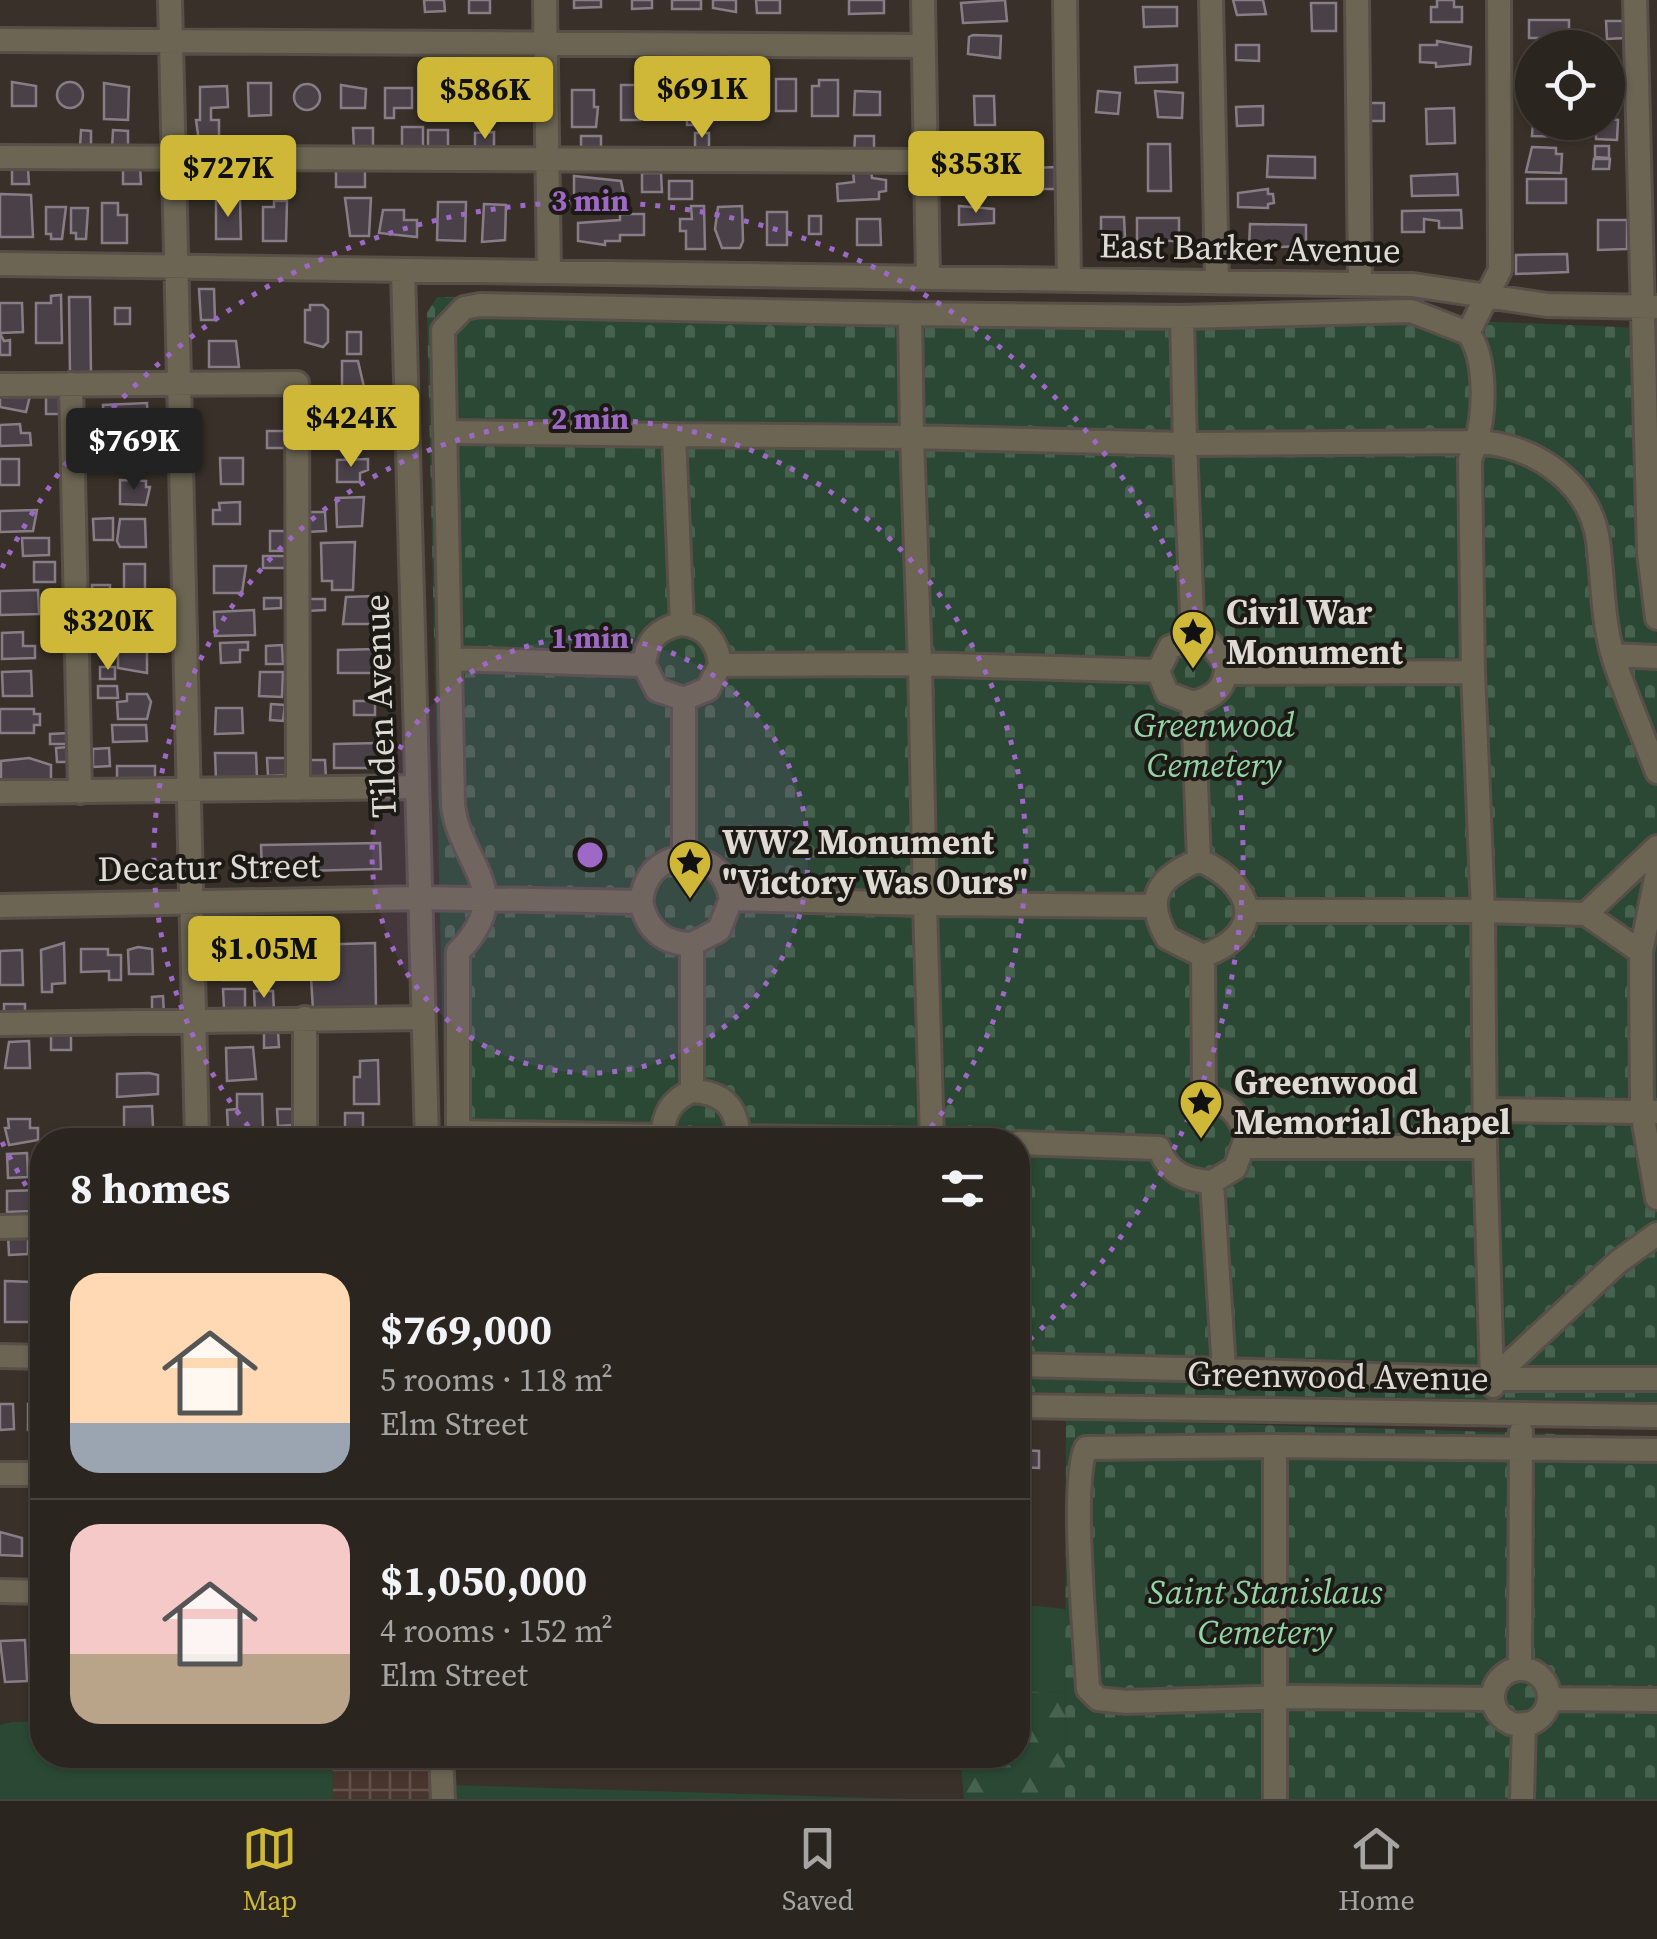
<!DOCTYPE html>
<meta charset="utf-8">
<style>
:root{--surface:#2b251f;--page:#332d28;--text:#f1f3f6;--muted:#a6a5a4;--line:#47423d;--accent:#cfb837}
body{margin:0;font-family:"Source Serif 4",serif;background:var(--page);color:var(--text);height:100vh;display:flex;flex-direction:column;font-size:38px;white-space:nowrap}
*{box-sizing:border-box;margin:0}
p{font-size:32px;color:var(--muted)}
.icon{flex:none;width:55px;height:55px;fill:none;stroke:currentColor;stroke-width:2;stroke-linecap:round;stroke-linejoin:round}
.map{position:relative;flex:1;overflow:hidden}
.side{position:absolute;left:30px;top:1128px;width:1000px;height:640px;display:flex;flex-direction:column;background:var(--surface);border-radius:40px;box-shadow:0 2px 8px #0004,0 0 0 2px var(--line)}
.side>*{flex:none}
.controls{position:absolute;left:1515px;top:30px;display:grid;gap:20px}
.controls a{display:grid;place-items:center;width:110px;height:110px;border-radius:50%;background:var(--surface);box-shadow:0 2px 8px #0004,0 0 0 2px var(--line);font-size:50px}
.price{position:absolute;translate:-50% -85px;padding:0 22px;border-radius:10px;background:var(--accent);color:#111;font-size:32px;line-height:65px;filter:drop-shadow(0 2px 5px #0008)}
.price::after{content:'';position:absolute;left:50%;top:60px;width:30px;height:22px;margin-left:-15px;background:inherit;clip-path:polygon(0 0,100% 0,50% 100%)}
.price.active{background:#222;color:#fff}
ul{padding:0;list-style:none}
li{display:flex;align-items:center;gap:30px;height:250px;padding:0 40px}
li+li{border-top:2px solid var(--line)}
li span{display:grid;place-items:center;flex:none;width:280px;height:200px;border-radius:30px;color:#555}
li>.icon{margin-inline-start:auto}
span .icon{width:120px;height:120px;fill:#fffc;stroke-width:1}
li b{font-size:42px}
h2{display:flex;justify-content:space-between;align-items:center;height:120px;padding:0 40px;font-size:42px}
.tab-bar{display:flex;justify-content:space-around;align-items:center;height:140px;border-top:2px solid var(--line);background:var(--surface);font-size:28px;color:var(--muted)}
.tab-bar a{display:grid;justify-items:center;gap:5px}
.tab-bar .active{color:var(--accent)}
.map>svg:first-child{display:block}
.industrial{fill:url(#industrial-grid)}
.green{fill:#2a4833}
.forest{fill:url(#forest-firs)}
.cemetery{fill:url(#cemetery-stones)}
.building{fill:#4a4148;stroke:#887d86;stroke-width:2.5}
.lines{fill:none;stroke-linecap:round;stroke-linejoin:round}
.minor-casing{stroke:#574f48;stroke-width:28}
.minor{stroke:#6c6553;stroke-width:22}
.ring{fill:none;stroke:#9e69c6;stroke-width:5;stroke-dasharray:5 10}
.labels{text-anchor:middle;stroke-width:8;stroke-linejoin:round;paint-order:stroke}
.street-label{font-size:35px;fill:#dfdad4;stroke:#1d1a16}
.poi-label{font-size:35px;font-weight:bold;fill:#dfdad4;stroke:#1d1a16;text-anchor:start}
.park-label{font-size:35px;font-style:italic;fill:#92d4a6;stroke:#1d1a16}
.centre{fill:#9e69c6;stroke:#1d1a16;stroke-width:5}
.ring-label{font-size:30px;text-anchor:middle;font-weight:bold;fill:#9e69c6;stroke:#1d1a16;stroke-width:8;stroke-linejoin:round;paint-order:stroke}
</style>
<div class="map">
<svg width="1657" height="1799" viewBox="0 0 1657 1799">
<defs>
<pattern id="industrial-grid" width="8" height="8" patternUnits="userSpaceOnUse" patternTransform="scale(2.5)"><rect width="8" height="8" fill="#48352e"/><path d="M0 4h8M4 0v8" fill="none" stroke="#62524b"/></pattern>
<pattern id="forest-firs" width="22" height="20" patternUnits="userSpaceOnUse" patternTransform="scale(2.5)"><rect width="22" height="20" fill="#2a4833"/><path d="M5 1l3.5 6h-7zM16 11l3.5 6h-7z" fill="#486250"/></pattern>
<pattern id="cemetery-stones" width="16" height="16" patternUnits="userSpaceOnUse" patternTransform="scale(2.5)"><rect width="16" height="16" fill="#2a4833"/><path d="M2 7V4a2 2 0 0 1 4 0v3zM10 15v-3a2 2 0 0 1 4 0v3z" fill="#486250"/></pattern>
</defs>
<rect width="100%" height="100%" fill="#393129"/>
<path class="industrial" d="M332,1755h98l1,44h-98z"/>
<path class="green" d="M1018,1604l48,5 -1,84 -47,-2z
M12,1722h30v33h290l1,44h-333v-74z
M452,1785l456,14h-455z"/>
<path class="forest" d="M1018,1691l47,2v106h-101l-4,-44h58z"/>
<path class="cemetery" d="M437,297l980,8 56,16 169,7 15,312v762l-639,-10v-252h-573l-18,-827z
M1066,1419l591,18v362h-592z"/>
<path class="building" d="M424,0h20l1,11 -20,1z
M469,0h21v13h-21z
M574,0h27v7l-27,1z
M632,0h20v8l-20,1z
M672,0h29v9h-29z
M713,0h23v12l-23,-4z
M756,0h24v13h-23z
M849,0h35v13l-35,1z
M1005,0l2,21 -44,2 -2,-20z
M1233,0h30l3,14 -29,1z
M1437,0h17v7h8v15h-31v-15h6z
M1311,3h25v28h-24z
M1143,7h34v19l-33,1z
M1529,20h40v23h-11v-5h-29z
M1606,21h19v17l-18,1z
M973,35l28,1 -1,22 -32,-4 1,-17z
M1437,41l34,6 -1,17 -34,3v-4l-16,-1v-17h17z
M1236,45h23v16l-23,-1z
M1177,65v17l-41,1 -1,-16z
M435,79h22v28h-22z
M685,79h14l3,7v39h-15v-16h-5z
M776,79h20v32h-20z
M819,80h19v36h-26v-30h7z
M12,82l24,4v20h-24z
M57 95a13 13 0 1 1 26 0a13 13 0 1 1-26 0Z
M104,83l25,4 -1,33 -24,-1z
M248,83h23v32l-22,1z
M721,83l25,3 1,30h-26z
M294 97a13 13 0 1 1 26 0a13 13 0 1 1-26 0Z
M341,85l25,4 -1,19h-24z
M621,85h20l-1,35h-19z
M227,86l1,21 -17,1v12h8v29h-19l-4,-29h4v-33z
M385,88h27v20h-18v10h-9z
M492,88h14v21h-26v-19z
M572,90h22v17h4l-2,20h-24z
M855,91l25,1v23h-26z
M1098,91l22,2 -2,21 -22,-2z
M1155,91l28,2 -1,25 -24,-1z
M974,96h20l1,29h-20z
M1366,103h18v18h-18z
M1263,106v19l-26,1 -1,-19z
M1454,108l1,35 -28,1 -1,-35z
M1608,119l10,1 -1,20 -21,-1v-17z
M1533,122h39l-1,15 -39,-1z
M402,127h21v21h-21z
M353,128h20v21h-19z
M81,130l10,1v16h-11z
M113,130l15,1v18l-16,-1z
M428,130h20v21h-20z
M494,132v20h-19v-19z
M695,133h14v16h-14z
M581,136h20v17h-20z
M855,136h19v20l-20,-1z
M1148,144h22l1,47h-23z
M1595,146h14v12l-14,-1z
M1532,147l24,1v6h6l-1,19 -35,-1z
M1268,156l47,1v21l-48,-1z
M1594,159h16l-1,10h-16z
M976,163h25l1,23 -46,-3v-16h20z
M123,165h17l1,19h-18z
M200,166h21v22h-21z
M1055,167v22h-20l-1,-21z
M336,168h29v19h-29z
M12,169h16l1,15h-17z
M871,170l1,8 14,2v11l-7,1v7l-41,2 -1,-17 17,-2 -1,-11z
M642,173h19l1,19h-20z
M1457,174l1,21 -46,1 -1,-20z
M574,176l47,5 4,19 -51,-4z
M1527,179h39v24h-39z
M669,181h23v18h-23z
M1268,189v5h5l1,9 -6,1v4l-30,-1v-14z
M0,194l31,1 2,42h-33z
M345,198h26l-2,38h-19z
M216,200h24l1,39h-25z
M274,201h13l-1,40h-23v-34h11z
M438,202h28l-1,39 -28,-1z
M102,203h16v12h9v28h-25z
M484,204l22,1 -1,35 -23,2z
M691,206h13l1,43h-19v-18h-6v-12h12z
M742,206l1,35 -3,7h-18l-7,-19 3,-22z
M959,206l35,3v14l-35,2z
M46,207h20l-4,32h-11v-5h-5z
M71,208h17l-2,31h-10v-6h-5z
M383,210h21v10h13v17l-38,-4z
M1461,210l1,18h-23v-7l-15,-2v13h-22v-21z
M767,212h20v33h-20z
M620,214h24v21h-24v6h-15v4l-27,-4v-18l42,-3z
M809,216h12v18h-12z
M1101,217h23l1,21 -24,1z
M1137,218h42v23h-42z
M857,219h23l1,26h-24z
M1598,220h29v29l-29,1z
M1250,224l56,1v21l-57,2z
M1567,254l1,18 -52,2v-19z
M199,289h15l1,31h-14z
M61,295l1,48h-26v-40h15v-7z
M69,297h21l1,78h-21z
M0,303h22l1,29 -23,1z
M310,305h13l5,5v32l-5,5 -18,-5v-32h5z
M115,308h15v16h-15z
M347,332h14v22h-14z
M0,333l4,8 6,-1v15h-10z
M209,341h27l3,26h-30z
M342,361h16l6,26h-22z
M31,392l-5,20 -26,-5v-14z
M369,393l1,25 -38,1 -1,-25z
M46,396h14l1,18h-15z
M147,403l1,24 -44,1 -1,-23z
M20,424l1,9h9l1,12 -31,1v-21z
M267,431h19v17h-19z
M112,446h37v23h-37z
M220,458h23v26h-22z
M0,459h19v26h-19z
M368,459v11l-8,3v9h-23v-22z
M120,480l26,1v6h4l-4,18 -26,-1z
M364,497l-2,29 -25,1 -1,-29z
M240,502v22h-27v-14h7l-1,-7z
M37,510l-4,21 -33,1v-21z
M306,512h19l1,19 -20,1z
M113,518v22h-19l-1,-21z
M120,519h25l1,28h-26l-3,-6z
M270,531h17v20h-17z
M22,538h27v17l-26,1z
M355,542l-2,48h-21v-9h-10l-1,-38z
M263,556h22v12h-22z
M34,562h21v20h-21z
M124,564h21v27h-21z
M214,566h32l-4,27h-28z
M92,585h18v10h-18z
M38,590l1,24 -39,1v-24z
M374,596l1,28h-32l3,-27z
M264,598h17v10l-17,1z
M307,599h18v11l-18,1z
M110,601v11l-16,1 -1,-11z
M146,608v27h-20v-26z
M254,610l1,25 -40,1 -1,-24z
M64,623v18h-21v-17z
M23,632v14h12v12l-33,1v-26z
M248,642v8h-8v12l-19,1 -1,-20z
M118,645l29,3v25l-29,-5z
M282,645l1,19h-17v-18z
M376,649v24h-38v-23z
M100,667h15v12h-15z
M31,671l1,25h-29l-1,-24z
M260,672h23l-1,25 -23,-1z
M98,686h19l1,12h-20z
M127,694h20l4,8 -4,17h-29l-1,-17 10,-1z
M354,701h21v14h-21z
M271,704l14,1 -2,16 -13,-1z
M216,708h26l1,25 -28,1z
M0,709h34v5h6v11h-6v8h-34z
M112,725h34l1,16 -34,1z
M68,733v11h-18v-10z
M379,743v25h-45v-24z
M68,747v15h-11l-1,-14z
M109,748l1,18 -17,1v-18z
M215,753h41l1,25 -41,1z
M29,758l22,7v17l-50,-1v-20z
M267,758h20v17l-19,1z
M307,760h18l1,19h-18z
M117,766h38v18h-38z
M380,843l1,26 -119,3 -1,-27z
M222,939h25l1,41h-25z
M64,943l1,40 -13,1v8h-10l-1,-42z
M254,943l37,1v27h-17v7h-20z
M375,943l1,65 -63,2 -4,-65z
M138,947l14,2 1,25h-24l-1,-24z
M81,949h27v6h13v25h-12v-9l-28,1z
M22,950l1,35h-23v-34z
M223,989h22v20h-21z
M254,991h19l1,20h-19z
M163,996l1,18h-12v-17z
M4,1004h21v13h-21z
M264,1031h14l1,16 -15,1z
M51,1034h20v16h-20z
M29,1041l1,27h-25l4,-26z
M253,1047l3,32 -29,2 -1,-33z
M378,1060l1,44h-25v-27h6v-16z
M149,1073l9,2v19l-41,3v-23z
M237,1094h25l1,35 -35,1 -1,-20 10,-1z
M152,1106l1,21 -29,1v-21z
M277,1109h16v16l-15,1z
M345,1113h18v18l-18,1z
M8,1119h22v9h8v12l-29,5 -4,-17h4z
M27,1153l1,24 -20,1 -1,-24z
M42,1190v14l-8,1v6l-27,1v-21z
M28,1234v20l-19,1 -1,-20z
M5,1281l27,1 -1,40h-26z
M37,1400h5v30h-14v-26h9z
M0,1404h13l1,25 -14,1z
M1018,1450l21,1v17l-21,-1z
M0,1532l22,6v18l-22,-1z
M25,1640l2,41 -22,1 -5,-41z
M638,1755h18v10l-18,-1z
M661,1755h35v12l-36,-1z"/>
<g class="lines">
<defs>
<path id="minor" d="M170,0l27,1140
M545,0l4,272
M923,0l5,278
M1065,0l4,280
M1211,0l6,282
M1357,0l3,284
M1635,0l14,553 8,65
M0,40l924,6
M0,157l926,4
M0,264l1413,21 134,20 110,2
M403,270l24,870
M1182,317l229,-6 57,22c19,24 17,82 8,109 56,2 114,39 122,99 5,38 4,77 15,115 12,39 30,78 44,116
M1468,333l32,-63 -1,-270
M71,384l9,408
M0,385l297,-2 1,406
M447,432l227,3 8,189c-24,4 -36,16 -38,41
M674,435l238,2 8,227 -200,1 -12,24 -24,10
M682,624c24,2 36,19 38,41
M1193,639l17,4 16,22c0,23 -11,32 -33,38
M1613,655l44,2
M450,659l194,6 13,25 27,9v157c-26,5 -40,19 -43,46
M1158,671l12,-24 23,-8 -8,-195 291,-2 -6,18 3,212 -247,1
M1473,672l10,239 103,3 71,-67
M0,792l417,-5
M684,856c27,4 42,16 47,43l194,5 -5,-240 238,7 9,22 26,10 6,157
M0,906l420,-8 221,4c6,28 23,42 51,42v147c-21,9 -29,23 -29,45
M1586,914l55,38 1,160h15
M692,944l27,-14 12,-31
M1641,952l16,-79
M1203,956l-36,-18c-24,-42 -8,-60 32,-78 55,24 69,73 4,96l1,141c24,5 37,17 42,41l-11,30 -23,14
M305,1018v122
M0,1024l423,-6
M692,1091c29,1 46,15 46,46l194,3 -7,-236 230,2
M1487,1110l155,2 15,86
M458,1132l205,4 1,4
M458,1140v-188c60,-60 1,-89 -5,-147l-10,-475 21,-22 16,-3 430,9 2,123 273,7 -3,-127 -272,-3
M1018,1143l141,5c9,25 27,33 53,34l12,188 -206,-5
M1245,1147h240l-2,-236h-236
M0,1227l42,-1
M0,1356l42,1
M1224,1370l268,9 -7,-232
M1492,1379h165
M1493,1386l-1,-7 126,-117 39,-28
M1018,1406l639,10
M1275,1446l-189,2c-16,35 0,193 2,241l10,10 28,3 167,-5 200,2
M0,1474h42
M0,1591l42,1
M1520,1669l1,-237
M1493 1697a28 28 0 1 1 56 0a28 28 0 1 1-56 0Z
M1549,1699l108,1
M441,1755l2,44
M1275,1799v-353l382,4
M1522,1799l2,-75"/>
</defs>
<use href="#minor" class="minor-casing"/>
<use href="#minor" class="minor"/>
</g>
<circle cx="590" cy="855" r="218" fill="#9e69c6" fill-opacity=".12"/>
<g class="ring">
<circle cx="590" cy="855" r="218"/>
<path d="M258 1138A436 436 0 1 1 922 1138"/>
<path d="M42 1211A654 654 0 0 1 2 1142M2 568A654 654 0 1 1 1019 1349"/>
</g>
<defs>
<symbol id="sight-pin" viewBox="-11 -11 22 30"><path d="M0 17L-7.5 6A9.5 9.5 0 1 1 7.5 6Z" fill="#cfb837" stroke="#1d1a16"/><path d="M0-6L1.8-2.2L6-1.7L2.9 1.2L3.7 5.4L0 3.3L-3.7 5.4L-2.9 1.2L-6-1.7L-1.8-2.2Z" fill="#111"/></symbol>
</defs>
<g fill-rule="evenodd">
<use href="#sight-pin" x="1168" y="607" width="50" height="68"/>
<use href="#sight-pin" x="665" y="837" width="50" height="68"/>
<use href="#sight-pin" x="1176" y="1077" width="50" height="68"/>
</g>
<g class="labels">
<g class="street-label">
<text transform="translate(1250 248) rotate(1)" y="12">East Barker Avenue</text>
<text transform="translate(380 706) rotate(-92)" y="12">Tilden Avenue</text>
<text transform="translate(209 867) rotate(-1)" y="12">Decatur Street</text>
<text transform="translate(1338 1376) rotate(1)" y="12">Greenwood Avenue</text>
</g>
<g class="poi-label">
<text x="1226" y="624">Civil War<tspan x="1226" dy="40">Monument</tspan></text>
<text x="722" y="854">WW2 Monument<tspan x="722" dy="40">"Victory Was Ours"</tspan></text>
<text x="1234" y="1094">Greenwood<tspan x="1234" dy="40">Memorial Chapel</tspan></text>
</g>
<g class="park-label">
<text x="1214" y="737">Greenwood<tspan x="1214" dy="40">Cemetery</tspan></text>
<text x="1265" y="1604">Saint Stanislaus<tspan x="1265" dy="40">Cemetery</tspan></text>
</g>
</g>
<circle cx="590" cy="855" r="15" class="centre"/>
<g class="ring-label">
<text x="590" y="211">3 min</text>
<text x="590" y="429">2 min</text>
<text x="590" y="648">1 min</text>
</g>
</svg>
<div class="controls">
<a><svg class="icon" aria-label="locate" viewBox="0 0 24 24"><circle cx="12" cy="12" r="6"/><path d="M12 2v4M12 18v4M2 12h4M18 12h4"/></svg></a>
</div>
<b class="price" style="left:702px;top:141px">$691K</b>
<b class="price" style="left:485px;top:142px">$586K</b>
<b class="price" style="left:976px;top:216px">$353K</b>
<b class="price" style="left:228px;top:220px">$727K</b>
<b class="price" style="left:351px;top:470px">$424K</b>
<b class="price active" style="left:134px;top:493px">$769K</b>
<b class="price" style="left:108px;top:673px">$320K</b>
<b class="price" style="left:264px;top:1001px">$1.05M</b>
<section class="side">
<h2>8 homes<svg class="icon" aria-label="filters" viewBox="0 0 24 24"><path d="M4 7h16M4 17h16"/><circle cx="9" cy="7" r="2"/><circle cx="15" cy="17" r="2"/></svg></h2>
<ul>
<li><span style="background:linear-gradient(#ffd9b3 75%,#9aa5b1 0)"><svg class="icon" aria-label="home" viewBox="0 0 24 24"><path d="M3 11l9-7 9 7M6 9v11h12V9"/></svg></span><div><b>$769,000</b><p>5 rooms · 118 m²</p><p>Elm Street</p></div></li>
<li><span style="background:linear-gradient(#f6c9c9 65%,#b9a48a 0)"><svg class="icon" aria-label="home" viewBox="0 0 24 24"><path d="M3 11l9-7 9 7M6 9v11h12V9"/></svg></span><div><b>$1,050,000</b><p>4 rooms · 152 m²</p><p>Elm Street</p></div></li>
</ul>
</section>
</div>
<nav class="tab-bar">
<a class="active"><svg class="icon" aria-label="map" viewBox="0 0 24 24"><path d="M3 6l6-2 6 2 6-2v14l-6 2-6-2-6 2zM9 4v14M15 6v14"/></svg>Map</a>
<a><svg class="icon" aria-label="saved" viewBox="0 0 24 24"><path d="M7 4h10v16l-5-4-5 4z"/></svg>Saved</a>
<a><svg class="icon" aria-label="home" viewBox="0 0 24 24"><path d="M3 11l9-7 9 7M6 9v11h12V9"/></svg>Home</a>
</nav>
